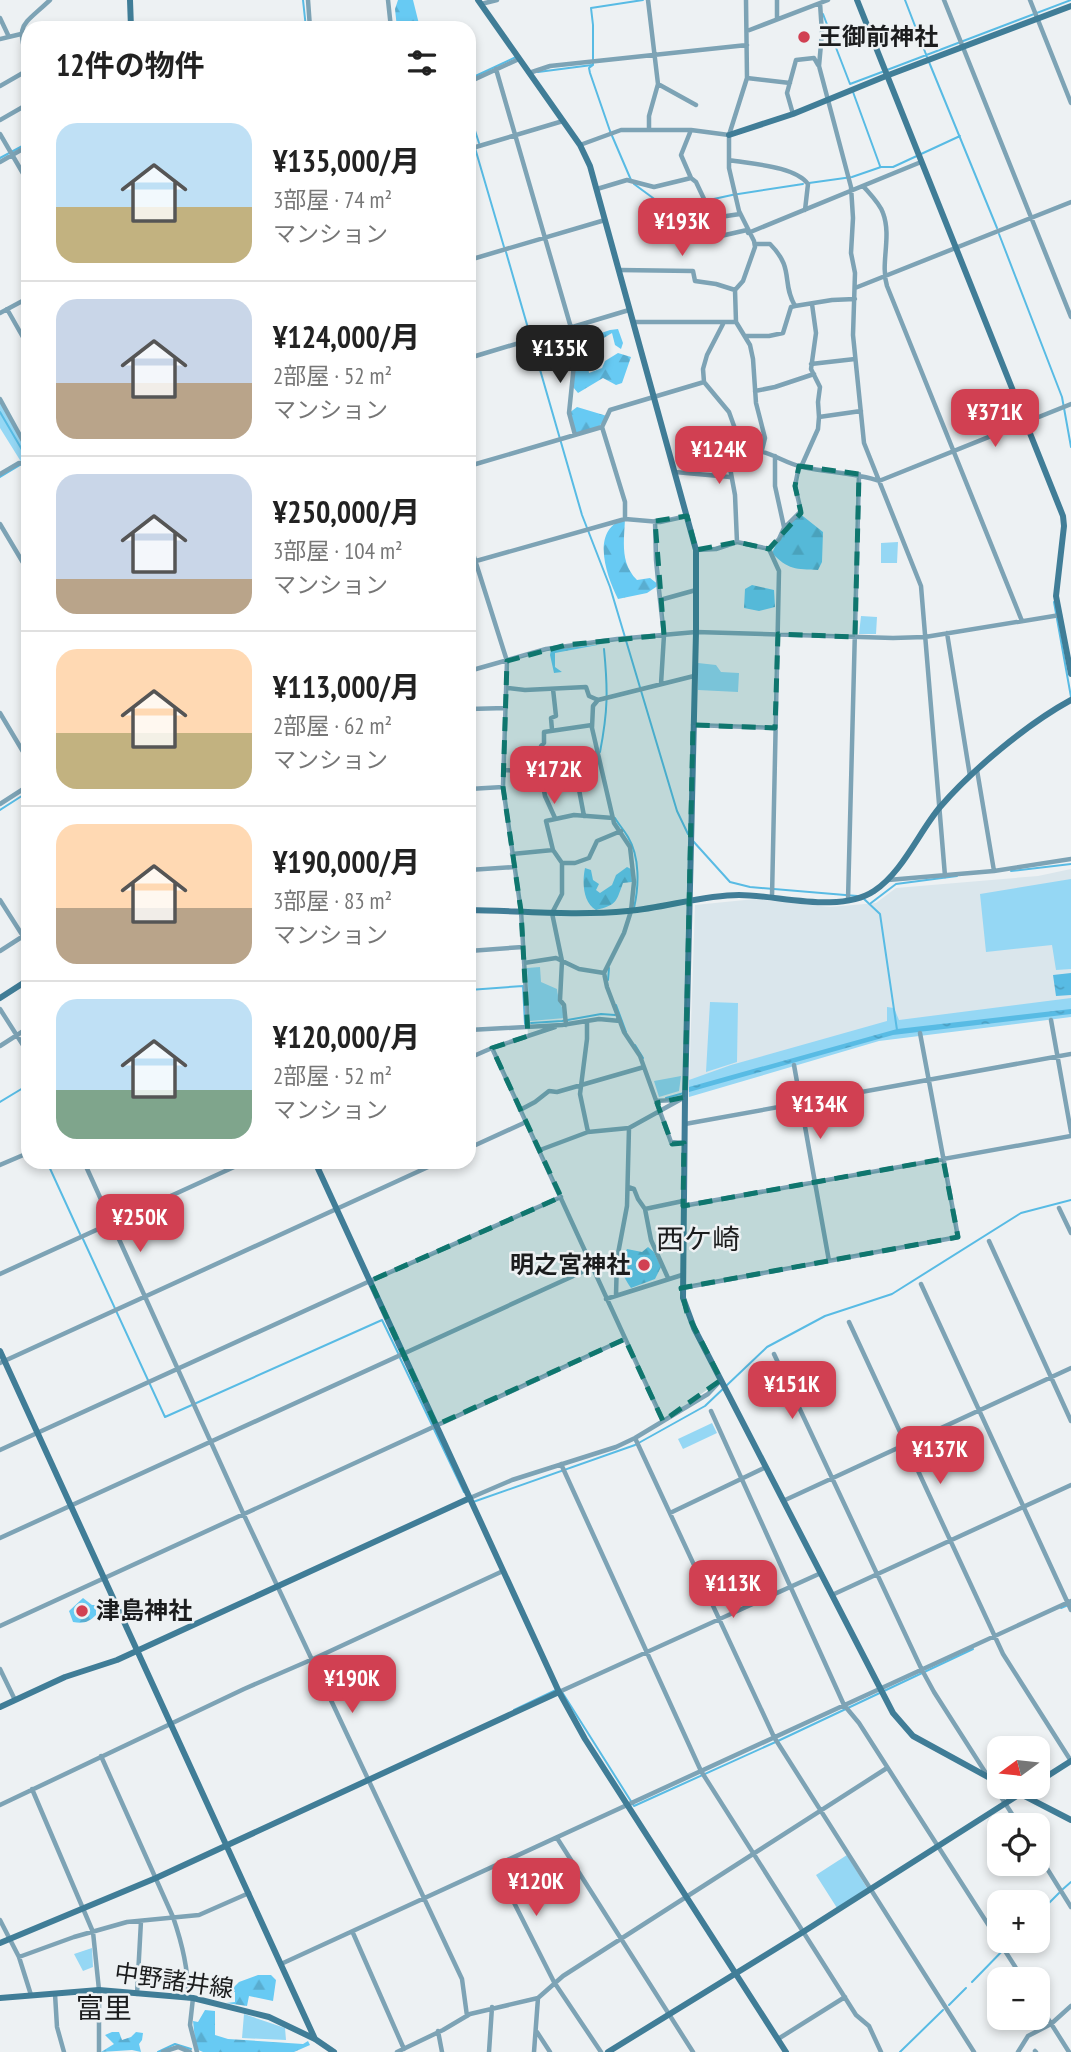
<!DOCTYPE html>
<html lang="ja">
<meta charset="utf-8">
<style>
:root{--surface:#fff;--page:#f6f6f6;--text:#222;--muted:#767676;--line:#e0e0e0;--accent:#d14052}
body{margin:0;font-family:"PT Sans Narrow","Noto Sans JP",sans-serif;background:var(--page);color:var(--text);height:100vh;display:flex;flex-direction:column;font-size:26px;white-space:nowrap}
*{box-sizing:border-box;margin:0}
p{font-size:23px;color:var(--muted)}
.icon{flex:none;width:38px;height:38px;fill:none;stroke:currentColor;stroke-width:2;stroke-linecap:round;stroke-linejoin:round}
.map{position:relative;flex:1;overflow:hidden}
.side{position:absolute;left:21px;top:21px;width:455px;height:1148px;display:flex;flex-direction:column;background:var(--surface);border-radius:21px;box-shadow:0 4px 10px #0003}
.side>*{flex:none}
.needle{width:46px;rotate:255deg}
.controls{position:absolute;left:987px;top:1736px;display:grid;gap:14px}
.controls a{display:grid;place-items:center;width:63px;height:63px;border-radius:14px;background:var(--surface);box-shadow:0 4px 10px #0003;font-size:35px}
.price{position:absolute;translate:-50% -60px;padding:0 16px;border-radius:14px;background:var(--accent);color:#fff;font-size:23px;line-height:46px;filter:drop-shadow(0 2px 4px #0008)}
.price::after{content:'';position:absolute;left:50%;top:42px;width:21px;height:16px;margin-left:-10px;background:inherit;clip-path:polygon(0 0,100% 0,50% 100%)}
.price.current{background:#222;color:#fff}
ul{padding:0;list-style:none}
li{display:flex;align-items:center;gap:21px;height:175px;padding:0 35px}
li+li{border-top:2px solid var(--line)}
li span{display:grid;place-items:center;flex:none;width:196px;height:140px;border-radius:21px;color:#555}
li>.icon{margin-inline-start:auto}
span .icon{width:84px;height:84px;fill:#fffc;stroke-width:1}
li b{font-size:30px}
h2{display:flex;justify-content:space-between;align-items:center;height:84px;padding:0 35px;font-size:30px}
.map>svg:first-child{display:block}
.built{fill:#dae6ec}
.green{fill:#95d7f4}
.forest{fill:url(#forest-firs)}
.water{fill:url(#water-ripples)}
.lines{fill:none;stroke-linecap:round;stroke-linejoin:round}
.stream{stroke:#58bbe4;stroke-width:2}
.street{stroke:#7da3b5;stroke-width:4.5}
.secondary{stroke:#407d97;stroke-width:6}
.marked{fill:#0f766e;fill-opacity:0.2;stroke:#0f766e;stroke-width:5;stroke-dasharray:14 9;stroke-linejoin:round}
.poi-dot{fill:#d14052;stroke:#edf1f3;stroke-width:2.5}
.labels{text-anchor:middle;stroke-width:5;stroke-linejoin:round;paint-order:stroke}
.poi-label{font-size:24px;font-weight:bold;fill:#1b1c1d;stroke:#edf1f3;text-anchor:start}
.street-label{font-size:24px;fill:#1b1c1d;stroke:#edf1f3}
.quarter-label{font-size:28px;fill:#1b1c1d;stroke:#edf1f3}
</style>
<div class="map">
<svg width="1071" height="2052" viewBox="0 0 1071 2052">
<defs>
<pattern id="forest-firs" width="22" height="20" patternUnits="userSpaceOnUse" patternTransform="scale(1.75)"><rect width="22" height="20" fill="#67caf3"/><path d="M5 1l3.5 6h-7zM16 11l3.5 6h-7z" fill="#59add0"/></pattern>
<pattern id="water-ripples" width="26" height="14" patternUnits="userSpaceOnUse" patternTransform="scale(1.75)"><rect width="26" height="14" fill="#58bbe4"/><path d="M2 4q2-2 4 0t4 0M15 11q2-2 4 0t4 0" fill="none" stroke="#4ca0c3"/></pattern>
</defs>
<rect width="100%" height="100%" fill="#edf1f3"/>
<path class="built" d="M1071,869v136l-193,25 -189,56 6,-181 60,-6 75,8 46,-4 20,-15 142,-12z"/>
<path class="green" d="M0,398l28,52v23l-28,-45z
M898,542l-1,21h-16v-20z
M861,616l16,1 -1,17h-17z
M698,663l18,2 5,7 18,1 -1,19 -40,-2z
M1071,879v90l-15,1 -4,-25 -66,7 -6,-58z
M540,967l1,15 16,7c1,11 6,19 8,29l-35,3 -3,-53z
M1071,998v19l-192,24 -190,56v-17l42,-15 156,-44v-14l7,1 5,12z
M710,1002l28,1 -1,59 -31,10z
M681,1076l-2,15 -20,6 -5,-16z
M712,1423l5,10 -34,16 -5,-10z
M847,1855l20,33 -30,20 -21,-33z
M92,1948l1,19 -10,4 -9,-17z
M244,2014l41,14 1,12 -44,-2z"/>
<path class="forest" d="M398,0h15l7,28h-23l-2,-19z
M618,329l5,14 -2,6 -6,-4 -3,-12 -10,6 2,8 -19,3 4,23 13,-5 3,-7 13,-8 13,4 -9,26 -6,2 -13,-7 -25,15 -5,-6 5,-46 32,-11z
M577,407l30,9 -9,12 -23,7 -6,-22z
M799,513l24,19 -1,30 -4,8c-22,-1 -30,0 -46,-17l12,-25z
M625,519c-1,23 -5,44 12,61l13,-2 9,7 -12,8 -29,6c-12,-24 -28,-70 7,-80z
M752,585l22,5 1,17 -16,4 -15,-3 1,-19z
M603,644l-48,9v14l7,5 -8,1 -4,-18 1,-5z
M547,769l1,9 8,-1 8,-4 5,8 6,-4 -2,8 -21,13 -9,-27z
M627,867l4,2 1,13 -9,1c-7,19 -6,22 -27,27 -13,-7 -14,-28 -11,-42l6,2 2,10 6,4 -3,6 4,3 12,-8 4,-10z
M648,1247l6,5 7,15 -6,12 -24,9c-10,-15 -14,-22 -4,-39l15,3z
M83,1598l9,7h4v10c-7,7 -12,9 -23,7l-4,-11z
M258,1975h13l5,5 -3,21 -24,-5 -2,10 -21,-3 9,-1v-10l-13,1 -1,-4 10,1 8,-8z
M205,2010l10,1v24l13,4 75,5 5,-3 2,4 -16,7h-91l-7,-3 -3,-28 5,1z
M112,2032h7l3,8 9,-3 5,-5 7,1 -1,7 -3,4 2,8 -9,-2 -31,2 13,-8 -9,-9z"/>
<path class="water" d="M1071,973v22l-15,1 -3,-21z
M1071,1009v5l-178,21 -204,57v-5l208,-58z"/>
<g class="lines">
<path class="stream" d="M303,0l3,28
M905,0l22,57
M823,14l27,70
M929,62l68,166
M887,70l184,-70
M538,72l54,-7
M469,79l47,-22
M850,84l32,-12
M853,92l27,74
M469,112l10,31
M475,148l29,99
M0,158l28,-15
M631,180l-21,-49 -20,-58 -1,-5 4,-3v-40l-2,-17 52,-8
M809,183l43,-6 29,-10h12l67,-31
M634,184l34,25 64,-14 71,-11
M999,234l63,163 9,50
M506,252l76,263 28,72 67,224 11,23
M0,412l28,48
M0,477l20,-12
M1054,602l17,95
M600,752c8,-41 8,-62 4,-103
M0,810l28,-18
M615,818c4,7 9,12 13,19 12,20 11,49 6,71
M693,841l37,41 20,5 107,9
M1011,871l60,-7
M863,898l17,16 17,116
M871,903l25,-19 61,-8
M608,980l1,-12
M469,990l54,-4 2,38
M616,1005l10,27
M531,1023l31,-2 39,-7 14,1
M635,1045l8,13
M666,1098l18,-5
M0,1102l28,-17
M47,1162l33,72
M83,1239l82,178 217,-97 16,33
M400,1358l64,134
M473,1502l162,-57 70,-39 62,-59 58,-31 67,-22 129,-81 50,-13
M1061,1608l10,-4
M562,1692l72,114 146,-66 193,-91
M514,1710l42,-20
M1063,1889l8,-7
M1038,1914l21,-21
M972,1982l40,-41
M949,2005l17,-17
M158,2052l17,-8 16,5
M900,2052l43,-42"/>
<path class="street" d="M308,0l2,28
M388,0l3,28
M648,0l10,84 -9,32v14
M746,0l1,78 -18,57v33l10,43 15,30 1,6 -12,34 -8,9 1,32 14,23 3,14 3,44 9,35 -3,12
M777,0v19
M944,0l127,317
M1030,0l41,103
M820,3l2,30 -3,33 32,121 2,31 -2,35 4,20 -2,62 11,108 57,143 24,290
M481,4l16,-4
M0,18l9,19
M83,28l48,-4
M747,31l81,-31
M0,39l21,-5
M28,64c-11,-42 -9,-35 22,-64
M496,69l80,276 -7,68 6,22
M529,73l21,-7 197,-21
M747,78l43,5
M469,82l50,-23
M658,84l38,21
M0,86l28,-16
M793,114l-6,-21 9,-33 18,-2 4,7
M0,120l28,-16
M0,134l28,48
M580,145l41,-15h70l38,5
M469,149l94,-28
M729,160c22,4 66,6 79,24l-3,26
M0,162l28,-16
M691,178l-10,-23 10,-25
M863,186c7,8 17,18 20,27 9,24 -3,50 4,73l135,335
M597,189l30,-9 27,7 37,-9 5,4 17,36 27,-4
M690,225l24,-5
M748,233l173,-71
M699,241l48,-11
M755,244h15c25,25 11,38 25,62l37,-6 23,-1
M469,260l136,-40
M619,270l74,1 2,10 21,3 19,6
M855,288l216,-86
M7,309l21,37
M0,313l28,-15
M633,322h103
M723,324l-16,31 -4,14 1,13 25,30 14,39
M745,336h24l14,-3 8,-26 4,-1
M469,358l160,-48
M811,364l44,-5
M755,391l20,-4 39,-13
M0,399l28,51
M819,417l42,-6
M775,456v30l9,41
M469,466l133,-39
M801,467l17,-38 1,-12 -1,-15 2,-15 -9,-18 5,-36 -4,-29
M675,472l55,5
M0,474l19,-11 5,1 4,7
M625,519v-17l-23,-75 8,-17 94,-28
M655,521l1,39 4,40
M0,524l28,47
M469,541l38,120 -4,126 18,124 7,116
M737,542l-2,-47 -5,-27 11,-16c26,-6 38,10 62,15 26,6 51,5 76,14l192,-77
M769,549l10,-10 5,-11 17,-17 -6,-25 4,-20
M696,550l20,-1 21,-7 32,7 10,22 -7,326
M469,563l156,-44 35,3 27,-6
M947,633l23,143
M469,671l77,-22 71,-10 79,-7 197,6 32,-1 135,-22
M661,684l3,-49 -4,-35 36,-10
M507,688l18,2 61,-3 3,9 9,4 96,-24
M598,700l-5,6 -1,22 22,95 16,24 4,35 -3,29 -7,22 -20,40 3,14 17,45 16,24 31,86 13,1
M469,709l37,-1
M0,713l28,47
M693,725l82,3
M552,730l-1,-12 5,-2 -3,-27
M571,760l6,19 7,37
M548,766l-7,-20 3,-3v-11l48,-7
M504,770l33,2 11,-6 49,-13
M540,770l5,26 10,22
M977,770l17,101
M469,789l34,-2
M0,804l28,-18
M553,850l-7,-29 28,-6 39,3
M512,854l41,-4 9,13h13l14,-5 8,-17 24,-10
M562,863v31l-10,19 10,48 -2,39 4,5 2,20
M469,870l46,-3
M888,880l106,-9 77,-12
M0,900l28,44
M848,900l11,-426
M0,951l28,-18
M469,951l54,-4
M524,963l32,-5 23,11 25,4
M0,1009l28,44
M1051,1020l20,112
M587,1021v18l-7,55 8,38
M469,1030l93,-5 37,-6 21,2
M0,1046l28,-18
M492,1048l171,373
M469,1058l23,-10 63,-21
M794,1065l35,196
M656,1101l18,-1
M520,1110l15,-8 14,-11 8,1 87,-25
M685,1124l386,-70
M469,1148l57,-26
M540,1150l48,-18 41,-4 56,-31
M84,1162l159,351 219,466 5,37
M0,1165l28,-12
M628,1187l6,2 4,10 7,10 6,31 17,38
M683,1206l388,-70
M1059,1208l12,25
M645,1209l38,-8
M989,1241l82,180
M0,1274l245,-112
M921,1284l150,326
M682,1288l276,-51 -38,-204
M616,1295l1,-36 10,-53 2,-78
M606,1299l76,-24
M849,1322l154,332 68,107
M774,1354l148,316 12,22 85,133
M0,1363l439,-201
M711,1411l133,294 15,18 164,256
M635,1438l139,299 200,315
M0,1450l370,-169 191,-84
M561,1464l140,307 155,244 13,11 12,26
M470,1498l42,-18 104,-33 19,-9 73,-44 13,-14
M783,1501l288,-133
M670,1513l96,-46
M0,1538l593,-271 24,-8
M832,1595l239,-110
M0,1626l625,-287
M0,1669l15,31
M559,1692l262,-119
M101,1756l72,161c9,26 16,53 15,81
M32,1789l61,143 6,58v62
M0,1805l244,-116 69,-30 190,-88
M557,1838l136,214
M1038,1854l33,53
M496,1867l58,115 47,70
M0,1920l19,37 12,38
M353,1933l51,116
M19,1957l55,-20 53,-15 72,-7 50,-22
M281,1964l790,-363
M55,1994l2,33 7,25
M137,1994l4,-73
M193,1998l-3,27 7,27
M1038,2003l31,49
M438,2031l4,21
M537,2032l13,20
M778,2039l67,-42
M1035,2051l1,1
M163,2052l15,-5 12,5
M397,2052l46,-22 27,-16 68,-16 25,-22 324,-208
M489,2052l3,-45
M534,2052l4,-54
M1018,2052l10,-16 23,-12 20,-18"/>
<path class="secondary" d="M130,0l1,28
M478,0l102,145 10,21 106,384v82l-11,465 -2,201 11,30 199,385 20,23 86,47
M857,0l206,516 1,10 -8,70 15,78
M729,135l64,-21 93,-38 185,-70
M469,910c53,1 106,6 159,1 37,-3 74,-16 111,-16 40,0 100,19 135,-4 28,-18 45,-59 66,-84 32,-37 87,-83 131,-107
M0,998l28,-18
M315,1162l244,530 26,47 201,313
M0,1351l315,688
M0,1707l65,-30 52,-17 353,-162
M1038,1782l33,-21
M1007,1787l64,33
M0,1943l156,-65 403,-186
M0,1998l99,-8 94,8 76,19 46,22 19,13
M608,2052l195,-120 228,-145"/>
</g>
<path class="marked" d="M799,466l60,8 -4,163 -77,-3 -3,94 -82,-3 -8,372 -28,6 15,41 12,-1 -1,63 260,-47 15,78 -277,51 6,25 34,67 -58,41 -38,-82 -189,86 -66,-144 191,-84 -69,-149 36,-12 -7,-125 -18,-124 4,-126 59,-16 98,-10 -9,-114 32,-5 9,34 41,-8 32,7 32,-36 -6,-27z"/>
<g class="poi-dot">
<circle cx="804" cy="37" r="7"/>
<circle cx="644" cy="1265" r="7"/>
<circle cx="82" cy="1611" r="7"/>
</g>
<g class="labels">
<g class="poi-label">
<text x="818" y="45">王御前神社</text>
<text x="630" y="1273" text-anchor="end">明之宮神社</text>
<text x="96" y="1619">津島神社</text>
</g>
<g class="street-label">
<text transform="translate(174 1981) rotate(8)" y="8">中野諸井線</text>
</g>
<g class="quarter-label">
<text x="698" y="1249">西ケ崎</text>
<text x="104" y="2018">富里</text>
</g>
</g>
</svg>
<div class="controls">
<a><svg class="needle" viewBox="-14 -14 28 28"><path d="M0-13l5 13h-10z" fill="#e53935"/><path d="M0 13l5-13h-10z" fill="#767676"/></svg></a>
<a><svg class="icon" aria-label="locate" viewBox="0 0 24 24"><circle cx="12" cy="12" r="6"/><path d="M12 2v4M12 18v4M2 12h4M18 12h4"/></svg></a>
<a>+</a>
<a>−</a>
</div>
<b class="price" style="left:682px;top:258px">¥193K</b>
<b class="price current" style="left:560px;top:385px">¥135K</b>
<b class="price" style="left:995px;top:449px">¥371K</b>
<b class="price" style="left:719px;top:486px">¥124K</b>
<b class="price" style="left:554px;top:806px">¥172K</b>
<b class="price" style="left:820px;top:1141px">¥134K</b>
<b class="price" style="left:140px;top:1254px">¥250K</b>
<b class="price" style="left:792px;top:1421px">¥151K</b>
<b class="price" style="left:940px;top:1486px">¥137K</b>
<b class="price" style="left:733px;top:1620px">¥113K</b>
<b class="price" style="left:352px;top:1715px">¥190K</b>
<b class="price" style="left:536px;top:1918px">¥120K</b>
<section class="side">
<h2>12件の物件<svg class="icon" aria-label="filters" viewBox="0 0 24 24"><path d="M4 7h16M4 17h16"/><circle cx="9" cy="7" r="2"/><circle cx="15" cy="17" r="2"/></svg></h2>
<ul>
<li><span style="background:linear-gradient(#bfe0f5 60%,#c2b280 0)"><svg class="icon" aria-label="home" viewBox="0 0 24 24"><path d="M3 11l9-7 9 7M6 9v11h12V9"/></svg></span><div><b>¥135,000/月</b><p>3部屋 · 74 m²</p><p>マンション</p></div></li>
<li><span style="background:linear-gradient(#c9d6e8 60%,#b9a48a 0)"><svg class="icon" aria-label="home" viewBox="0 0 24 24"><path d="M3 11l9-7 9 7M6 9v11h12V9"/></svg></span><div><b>¥124,000/月</b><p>2部屋 · 52 m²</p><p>マンション</p></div></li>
<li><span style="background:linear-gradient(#c9d6e8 75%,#b9a48a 0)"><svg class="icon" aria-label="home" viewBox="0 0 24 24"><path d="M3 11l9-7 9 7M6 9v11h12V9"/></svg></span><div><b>¥250,000/月</b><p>3部屋 · 104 m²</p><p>マンション</p></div></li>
<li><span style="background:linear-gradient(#ffd9b3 60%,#c2b280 0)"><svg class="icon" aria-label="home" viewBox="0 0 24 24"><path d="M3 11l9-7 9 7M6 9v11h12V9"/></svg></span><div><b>¥113,000/月</b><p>2部屋 · 62 m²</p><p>マンション</p></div></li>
<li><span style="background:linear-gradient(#ffd9b3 60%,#b9a48a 0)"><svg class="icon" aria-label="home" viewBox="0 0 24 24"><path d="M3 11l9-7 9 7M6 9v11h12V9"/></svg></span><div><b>¥190,000/月</b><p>3部屋 · 83 m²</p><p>マンション</p></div></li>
<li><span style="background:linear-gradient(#bfe0f5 65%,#7fa58c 0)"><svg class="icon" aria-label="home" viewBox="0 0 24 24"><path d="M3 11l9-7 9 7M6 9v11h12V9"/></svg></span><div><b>¥120,000/月</b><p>2部屋 · 52 m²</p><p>マンション</p></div></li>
</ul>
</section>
</div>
